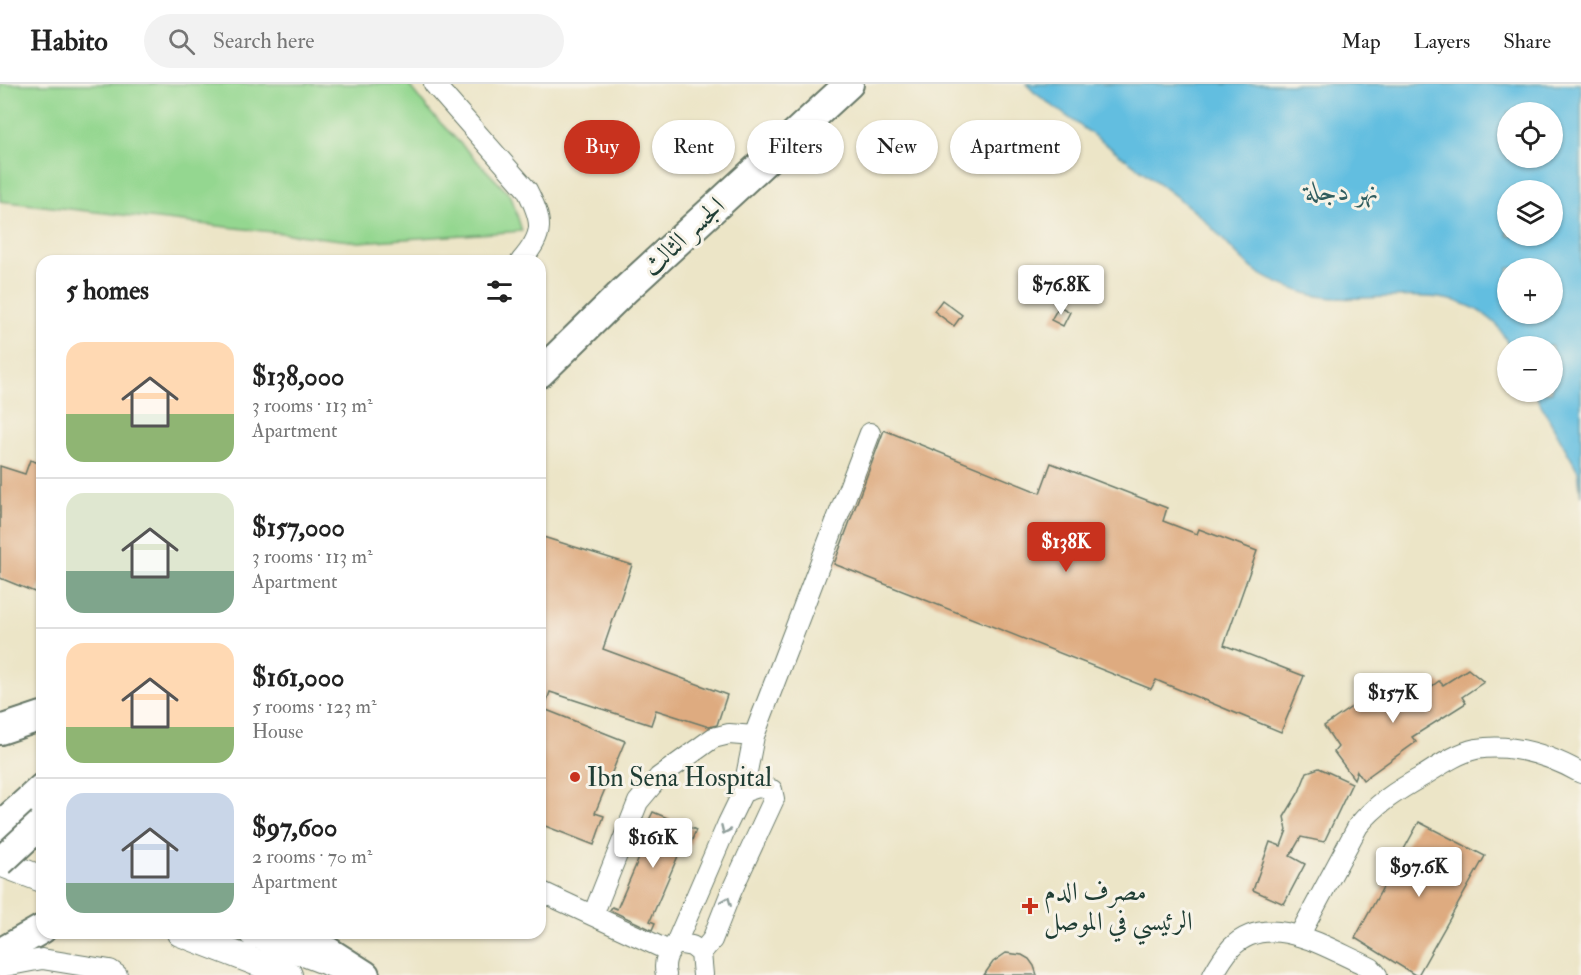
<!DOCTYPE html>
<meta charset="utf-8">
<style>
:root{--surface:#fff;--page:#f2f2f2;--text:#222;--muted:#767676;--line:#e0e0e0;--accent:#c8321e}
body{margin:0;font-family:"IM FELL Double Pica",Amiri,serif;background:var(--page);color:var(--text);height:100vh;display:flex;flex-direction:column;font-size:22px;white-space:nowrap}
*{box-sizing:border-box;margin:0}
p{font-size:20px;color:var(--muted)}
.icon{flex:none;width:33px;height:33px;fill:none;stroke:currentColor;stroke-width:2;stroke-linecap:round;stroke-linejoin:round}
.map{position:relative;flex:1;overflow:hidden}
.details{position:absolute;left:36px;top:171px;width:510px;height:684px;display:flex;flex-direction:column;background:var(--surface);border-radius:18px;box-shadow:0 2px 4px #0004}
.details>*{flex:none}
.top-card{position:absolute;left:564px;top:36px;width:570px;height:54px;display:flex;gap:12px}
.fabs{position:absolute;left:1497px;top:18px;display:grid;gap:12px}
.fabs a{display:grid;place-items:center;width:66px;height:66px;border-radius:50%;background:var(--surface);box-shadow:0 2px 4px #0004;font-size:30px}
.price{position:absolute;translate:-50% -51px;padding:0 14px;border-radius:6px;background:#fff;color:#222;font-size:20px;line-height:39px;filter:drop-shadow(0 2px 3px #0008)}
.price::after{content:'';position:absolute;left:50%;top:36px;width:18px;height:14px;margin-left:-9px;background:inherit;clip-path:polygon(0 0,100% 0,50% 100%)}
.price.current{background:var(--accent);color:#fff}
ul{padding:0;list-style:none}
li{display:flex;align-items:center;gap:18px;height:150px;padding:0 30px}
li+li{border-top:2px solid var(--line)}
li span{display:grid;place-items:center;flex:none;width:168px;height:120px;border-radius:18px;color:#555}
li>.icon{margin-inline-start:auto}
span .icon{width:72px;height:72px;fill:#fffc;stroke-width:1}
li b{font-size:26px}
h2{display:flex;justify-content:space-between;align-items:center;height:72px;padding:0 30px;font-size:26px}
.pill{padding:0 21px;border-radius:27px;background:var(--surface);box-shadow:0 2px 4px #0004;font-size:21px;line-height:54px}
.pill.current{background:var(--accent);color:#fff}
header{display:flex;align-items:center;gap:36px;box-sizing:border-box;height:84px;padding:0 30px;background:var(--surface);border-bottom:2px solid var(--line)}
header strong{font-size:28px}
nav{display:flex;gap:33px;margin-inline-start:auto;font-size:21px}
.search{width:420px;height:54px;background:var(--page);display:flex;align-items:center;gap:15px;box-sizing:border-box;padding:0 21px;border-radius:33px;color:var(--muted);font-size:22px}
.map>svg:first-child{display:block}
.green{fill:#94d790;stroke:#5a8a62;stroke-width:1.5}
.water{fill:#62bee0;stroke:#407e8a;stroke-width:1.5;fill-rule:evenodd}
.building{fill:#deab80}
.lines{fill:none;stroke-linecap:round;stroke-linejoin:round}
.minor-casing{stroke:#677867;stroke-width:22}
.major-casing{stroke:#677867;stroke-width:28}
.highway-casing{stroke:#677867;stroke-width:32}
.minor{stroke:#fff;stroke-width:20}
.major{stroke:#fff;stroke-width:26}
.highway{stroke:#fff;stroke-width:28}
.highway-bridge-casing{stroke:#677867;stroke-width:32;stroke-linecap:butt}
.highway-bridge{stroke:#fff;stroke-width:28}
.oneway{stroke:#8f9e9a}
.poi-dot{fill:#c8321e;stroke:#f7f3e8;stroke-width:2}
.labels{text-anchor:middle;stroke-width:6;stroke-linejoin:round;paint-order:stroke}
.street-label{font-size:26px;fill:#1f3d34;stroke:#f7f3e8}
.poi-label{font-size:26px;fill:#1f3d34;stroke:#f7f3e8;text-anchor:start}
.water-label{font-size:27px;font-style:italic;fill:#305d5f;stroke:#f7f3e8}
</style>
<header>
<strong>Habito</strong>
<div class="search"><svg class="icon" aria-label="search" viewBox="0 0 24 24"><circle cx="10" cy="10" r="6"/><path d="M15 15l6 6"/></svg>Search here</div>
<nav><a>Map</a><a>Layers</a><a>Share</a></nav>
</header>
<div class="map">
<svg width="1581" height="891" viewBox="0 0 1581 891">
<rect width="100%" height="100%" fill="#f7f3e8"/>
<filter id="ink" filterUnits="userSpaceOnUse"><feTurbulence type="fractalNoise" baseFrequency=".0167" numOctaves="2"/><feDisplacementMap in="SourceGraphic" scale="12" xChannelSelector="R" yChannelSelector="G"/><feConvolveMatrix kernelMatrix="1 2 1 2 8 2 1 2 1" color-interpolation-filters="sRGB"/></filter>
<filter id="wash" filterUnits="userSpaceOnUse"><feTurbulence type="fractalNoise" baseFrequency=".008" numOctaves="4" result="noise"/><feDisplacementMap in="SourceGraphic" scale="24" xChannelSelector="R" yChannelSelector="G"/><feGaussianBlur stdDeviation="1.35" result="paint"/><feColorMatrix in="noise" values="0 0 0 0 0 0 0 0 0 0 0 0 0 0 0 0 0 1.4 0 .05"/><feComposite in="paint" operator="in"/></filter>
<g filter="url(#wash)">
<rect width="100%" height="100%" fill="#ece5c7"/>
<path class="green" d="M0,0h408l23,29 80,83 11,35 -163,11 -359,-41z"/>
<path class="water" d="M1026,0h555v413l-3,-26 -44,-79h18v-46h-43c-4,-7 -8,-17 -14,-23 -52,-49 -129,-12 -190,-30 -16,-5 -35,-12 -49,-22 -24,-17 -40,-43 -63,-61 -51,-41 -105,-78 -158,-117zM1508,28h44v46h-44zM1508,106h44v46h-44zM1508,184h44v46h-44z"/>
<g id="blocks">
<path class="building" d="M942,216l20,15 -8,11 -20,-15z
M1059,222l11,6 -7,14 -12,-6z
M884,346l156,63 11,-30 116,45 -4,13 34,13 2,-5 58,22 -33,94 80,31 -23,56 -125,-52 -5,9 -317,-125z
M30,376l12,4v116l-5,13 -37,-15v-112l25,8z
M540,452l92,29 -29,84 124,46 -10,30 -8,2 -53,-17 -5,15 -101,-33 -6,17 81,32 -30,72 9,3 -10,29 -54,-21z
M1468,585l16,13 -22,15 4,6 -54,34 4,5 -53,38 -6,-9 -3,8 -20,-27 4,-5 -14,-21 54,-37 18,24 43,-32 4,4z
M1319,684l33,15 -28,59 -23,-5 -11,19 15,8 -21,40 -31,-14 17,-48 11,4 6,-16 -3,-13 15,-25 8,-20z
M653,728l43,18 -6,15 -6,-3 -34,79 5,2 -3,7 -42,-20 2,-3 5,2 35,-81 -6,-2z
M1419,738l66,34 -67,119h-3l-60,-37z
M1006,869l16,2 7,4 5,7 3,9h-53l9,-13z"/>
</g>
</g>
<g filter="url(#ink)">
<use href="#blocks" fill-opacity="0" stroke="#677867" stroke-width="1.5"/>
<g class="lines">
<defs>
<path id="minor" d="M434,0l93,106c16,32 18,43 -6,71
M743,708l11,-56 116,-303
M540,807l129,60
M593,831l45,-113 21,-25 54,-39 16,-4 25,2
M1299,852l59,-110c18,-22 40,-36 65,-50 16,-10 34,-23 53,-27 37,-6 73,6 105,24
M676,859l52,-120 15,-31 15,-5 14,3 2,9 -43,93 -19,48 -11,13
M0,883l42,-8 68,11 7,5
M666,891c-3,-13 1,-22 10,-32l16,3 9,7 2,22
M1213,891c5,-9 11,-19 18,-27 37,-38 94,-1 132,16l8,4 6,7"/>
<path id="major" d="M0,779l42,16
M180,849l109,42
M252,849l93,36"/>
<path id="highway" d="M540,289l84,-82 225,-207
M0,646l42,-14
M0,742l42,-38
M306,849l20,17 39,25
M0,869l42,-24"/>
</defs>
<use href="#minor" class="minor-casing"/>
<use href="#major" class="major-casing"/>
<use href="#highway" class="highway-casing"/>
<use href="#minor" class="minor"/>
<use href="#major" class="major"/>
<use href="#highway" class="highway"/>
<defs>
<path id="highway-bridge" d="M0,778l42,-39"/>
</defs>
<use href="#highway-bridge" class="highway-bridge-casing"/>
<use href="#highway-bridge" class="highway-bridge"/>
</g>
<defs><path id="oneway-chevron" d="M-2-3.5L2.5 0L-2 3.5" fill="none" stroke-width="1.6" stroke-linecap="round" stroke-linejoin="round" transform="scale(1.5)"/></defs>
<g class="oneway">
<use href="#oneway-chevron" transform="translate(725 746) rotate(114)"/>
<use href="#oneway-chevron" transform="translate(727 817) rotate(-68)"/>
</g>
</g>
<g class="poi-dot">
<circle cx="575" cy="693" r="6"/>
<path d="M1027 813h6v6h6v6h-6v6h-6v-6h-6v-6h6z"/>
</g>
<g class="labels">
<g class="street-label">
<text transform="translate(683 152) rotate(-43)" y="9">الجسر الثالث</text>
</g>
<g class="poi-label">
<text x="587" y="702">Ibn Sena Hospital</text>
<text x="1044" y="816">مصرف الدم<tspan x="1044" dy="30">الرئيسي في الموصل</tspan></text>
</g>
<g class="water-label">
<text x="1342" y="116">نهر دجلة</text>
</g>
</g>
</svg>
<div class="fabs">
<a><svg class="icon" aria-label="locate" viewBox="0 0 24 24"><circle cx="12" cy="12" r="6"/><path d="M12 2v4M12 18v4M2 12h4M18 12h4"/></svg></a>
<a><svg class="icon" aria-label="layers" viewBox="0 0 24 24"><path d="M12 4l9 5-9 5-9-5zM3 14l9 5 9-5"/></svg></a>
<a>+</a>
<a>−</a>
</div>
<b class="price" style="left:1061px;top:232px">$76.8K</b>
<b class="price current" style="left:1066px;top:489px">$138K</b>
<b class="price" style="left:1393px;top:640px">$157K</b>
<b class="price" style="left:653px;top:785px">$161K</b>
<b class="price" style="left:1419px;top:814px">$97.6K</b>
<div class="top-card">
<a class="pill current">Buy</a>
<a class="pill">Rent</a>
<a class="pill">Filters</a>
<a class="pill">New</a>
<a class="pill">Apartment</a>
</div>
<section class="details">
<h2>5 homes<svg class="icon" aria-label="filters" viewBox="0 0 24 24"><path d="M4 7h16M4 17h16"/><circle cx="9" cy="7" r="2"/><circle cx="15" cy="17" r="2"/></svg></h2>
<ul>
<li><span style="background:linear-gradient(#ffd9b3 60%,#8fb573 0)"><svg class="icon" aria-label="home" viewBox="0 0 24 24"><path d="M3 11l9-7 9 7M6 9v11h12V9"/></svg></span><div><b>$138,000</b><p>3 rooms · 113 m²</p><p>Apartment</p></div></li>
<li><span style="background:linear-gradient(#dfe7d0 65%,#7fa58c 0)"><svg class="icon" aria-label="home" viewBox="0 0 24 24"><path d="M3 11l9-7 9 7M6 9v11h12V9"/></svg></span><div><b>$157,000</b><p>3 rooms · 113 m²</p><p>Apartment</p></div></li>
<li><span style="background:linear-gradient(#ffd9b3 70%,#8fb573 0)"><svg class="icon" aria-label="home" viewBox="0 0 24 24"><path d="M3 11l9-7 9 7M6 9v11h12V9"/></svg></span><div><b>$161,000</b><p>5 rooms · 123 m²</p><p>House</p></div></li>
<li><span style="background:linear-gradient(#c9d6e8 75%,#7fa58c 0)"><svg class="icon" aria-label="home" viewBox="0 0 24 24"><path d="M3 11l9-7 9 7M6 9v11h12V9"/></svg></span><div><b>$97,600</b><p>2 rooms · 70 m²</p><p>Apartment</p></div></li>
</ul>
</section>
</div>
